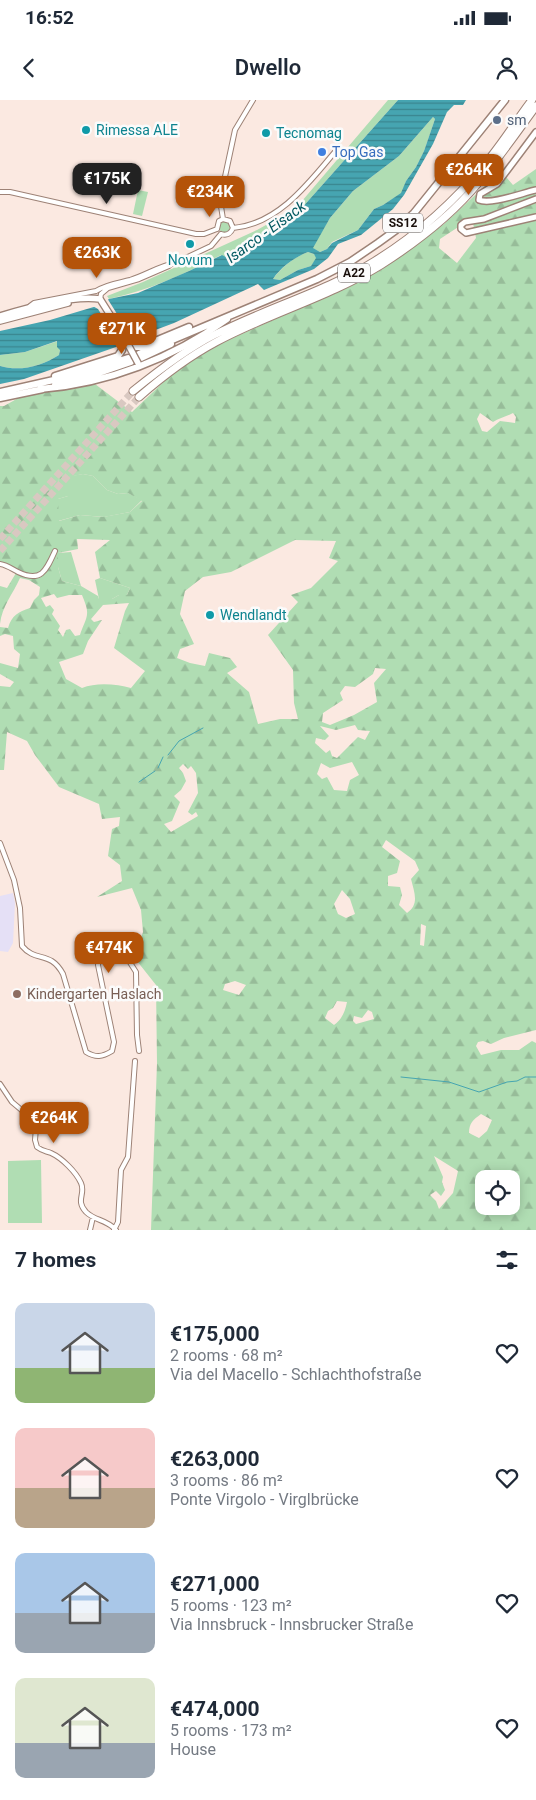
<!DOCTYPE html>
<meta charset="utf-8">
<style>
:root{--surface:#fff;--page:#f6f6f7;--text:#1f2937;--muted:#747a83;--accent:#b45309}
body{margin:0;font-family:Roboto,sans-serif;background:var(--page);color:var(--text);height:100vh;display:flex;flex-direction:column;font-size:19px;white-space:nowrap}
*{box-sizing:border-box;margin:0}
p{font-size:16px;color:var(--muted)}
.icon{flex:none;width:28px;height:28px;fill:none;stroke:currentColor;stroke-width:2;stroke-linecap:round;stroke-linejoin:round}
.map{position:relative;height:1130px;overflow:hidden}
.panel{display:flex;flex-direction:column;background:var(--surface);flex:1}
.panel>*{flex:none}
.controls{position:absolute;left:475px;top:1070px;display:grid;gap:10px}
.controls a{display:grid;place-items:center;width:45px;height:45px;border-radius:10px;background:var(--surface);box-shadow:0 2px 12px #0003;font-size:25px}
.price{position:absolute;translate:-50% -42px;padding:0 11px;border-radius:10px;background:var(--accent);color:#fff;font-size:16px;line-height:32px;filter:drop-shadow(0 1px 2px #0008)}
.price::after{content:'';position:absolute;left:50%;top:30px;width:15px;height:11px;margin-left:-8px;background:inherit;clip-path:polygon(0 0,100% 0,50% 100%)}
.price.active{background:#222;color:#fff}
ul{padding:0;list-style:none}
li{display:flex;align-items:center;gap:15px;height:125px;padding:0 15px}
li span{display:grid;place-items:center;flex:none;width:140px;height:100px;border-radius:10px;color:#555}
li>.icon{margin-inline-start:auto}
span .icon{width:60px;height:60px;fill:#fffc;stroke-width:1}
li b{font-size:21px}
h2{display:flex;justify-content:space-between;align-items:center;height:60px;padding:0 15px;font-size:21px}
.status{display:flex;justify-content:space-between;align-items:center;height:35px;padding:0 25px;background:var(--surface);direction:ltr}
.status svg{height:14px;fill:currentColor}
header{display:flex;justify-content:space-between;align-items:center;height:65px;padding:0 15px;background:var(--surface);font-size:22px;font-weight:600}
.map>svg:first-child{display:block}
.education{fill:#e5e0f6}
.grass{fill:#b0ddb3}
.forest{fill:url(#forest-firs);fill-rule:evenodd}
.water{fill:url(#water-rules);fill-rule:evenodd}
.pier{fill:#fbe9e1}
.lines{fill:none;stroke-linecap:round;stroke-linejoin:round}
.stream{stroke:#46a5b1;stroke-width:1}
.motorway-tunnel{stroke:#d9c8c1;stroke-width:7;stroke-dasharray:7 3.5;stroke-linecap:butt}
.minor-casing{stroke:#9d8276;stroke-width:6}
.tertiary-casing{stroke:#9d8276;stroke-width:8}
.secondary-casing{stroke:#9d8276;stroke-width:8}
.primary-casing{stroke:#9d8276;stroke-width:9}
.motorway-casing{stroke:#9d8276;stroke-width:9}
.minor{stroke:#fff;stroke-width:4}
.tertiary{stroke:#fff;stroke-width:5}
.secondary{stroke:#fff;stroke-width:5.5}
.primary{stroke:#fff;stroke-width:6}
.motorway{stroke:#fff;stroke-width:7}
.secondary-bridge-casing{stroke:#9d8276;stroke-width:8;stroke-linecap:butt}
.secondary-bridge{stroke:#fff;stroke-width:5.5}
.service-dot{fill:#5c6f8a;stroke:#fbfbfb;stroke-width:2}
.culture-dot{fill:#0f9aa8;stroke:#fbfbfb;stroke-width:2}
.shop-dot{fill:#3f7fe0;stroke:#fbfbfb;stroke-width:2}
.education-dot{fill:#8d6e63;stroke:#fbfbfb;stroke-width:2}
.labels{text-anchor:middle;stroke-width:5;stroke-linejoin:round;paint-order:stroke}
.shield{fill:#fbfbfb;stroke:#5d5653;stroke-width:1}
.shield-label{font-size:12px;font-weight:bold;fill:#190f0b}
.service-label{font-size:14px;fill:#4e5e75;stroke:#fbfbfb;text-anchor:start}
.culture-label{font-size:14px;fill:#0d838f;stroke:#fbfbfb;text-anchor:start}
.shop-label{font-size:14px;fill:#366cbe;stroke:#fbfbfb;text-anchor:start}
.education-label{font-size:14px;fill:#785e54;stroke:#fbfbfb;text-anchor:start}
.water-label{font-size:15px;font-style:italic;fill:#025961;stroke:#fbfbfb}
</style>
<div class="status"><b>16:52</b><svg viewBox="0 0 49 12"><path d="M0 12V9h3v3zM5 12V6h3v6zM10 12V3h3v9zM15 12V0h3v12zM26 1h20v11H26zM47 4h2v5h-2z"/></svg></div>
<header><svg class="icon" aria-label="back" viewBox="0 0 24 24"><path d="M15 5l-7 7 7 7"/></svg>Dwello<svg class="icon" aria-label="person" viewBox="0 0 24 24"><circle cx="12" cy="8" r="4"/><path d="M4 21q1-7 8-7t8 7"/></svg></header>
<div class="map">
<svg width="536" height="1130" viewBox="0 0 536 1130">
<defs>
<pattern id="forest-firs" width="22" height="20" patternUnits="userSpaceOnUse" patternTransform="scale(1.25)"><rect width="22" height="20" fill="#b0ddb3"/><path d="M5 1l3.5 6h-7zM16 11l3.5 6h-7z" fill="#97bc99"/></pattern>
<pattern id="water-rules" width="6" height="5" patternUnits="userSpaceOnUse" patternTransform="scale(1.25)"><rect width="6" height="5" fill="#46a5b1"/><path d="M0 2.5h6" fill="none" stroke="#3a858e"/></pattern>
</defs>
<rect width="100%" height="100%" fill="#fbe9e1"/>
<path class="education" d="M13,793l2,10 -2,40 -5,9 -8,-1v-55z"/>
<path class="grass" d="M388,0h10l-98,110 -37,26 -37,21 -5,-2c-37,19 -71,35 -112,44l-2,-3 36,-14 114,-52 34,-19 11,-10z
M433,17l2,2 -11,32 -8,16 -10,14 -4,12 -19,12 -9,4 -16,21 -26,12 -5,7 -7,3 -8,-4 18,-30 23,-27 46,-35z
M117,67l22,5 -4,23 -22,-5z
M138,90l10,2 -6,24 -9,-2z
M219 127a6 6 0 1 1 12 0a6 6 0 1 1-12 0Z
M308,152l6,2 3,4 -6,8 -13,4 -18,10 -7,-1c9,-12 21,-22 35,-27z
M58,241l2,9 -1,5c-17,11 -39,17 -59,11v-11l25,-3z
M83,374l10,2 14,14 11,4 10,-1 14,7 -12,12 -26,5 -24,-2 -22,6v-22l10,-3v-7h-7l-3,-7 1,-4z
M71,452l10,34 -19,-5 -4,-14v-14z
M100,478l30,10 -3,7h-8l-7,4h-13l-4,-19z
M41,1060l1,63h-34v-62z"/>
<path class="forest" d="M536,69v861l-32,8 -13,6 -8,-3 -5,1 -2,4 5,9 20,-5h18l13,-9 4,2v187h-385l6,-167 -1,-78 -19,-24 -30,-18 -5,-8 34,17 7,-20 -2,-22 -9,-22 -35,9 25,-16 -2,-16 -12,-9 4,-27 7,-3 1,-9 -18,2 -3,-15 -40,-17 -24,-32 -8,-14 -20,-9 -3,38h-4v-84l10,1 4,-5 -14,-8v-11l18,5 2,-14 -6,-5 -1,-13 -8,-2 -5,2v-9l8,1c4,-13 10,-16 22,-20l4,-8 5,-5 1,-8 -11,-7 -9,-2c-7,16 -18,28 -20,46v-38l7,2 9,-15 -12,-7h-4v-160h4l18,-10 73,-12 37,28 42,-40 41,-26 131,-59 35,-17 63,-46 57,-53 12,14zM472,118l4,20 -19,25 -18,-15 1,-9zM480,313l13,9c6,-4 13,-5 20,-9l3,4 -1,6 -15,-2 -13,11 -5,-1 -5,-12zM83,374l10,2 14,14 11,4 10,-1 14,8 -12,11 -27,5 -23,-2 -21,6 -1,-22 10,-3v-7l-7,-1 -3,-6 1,-3zM77,439l33,1 -15,12 5,26 30,10 -3,7h-8l-7,4h-13l-1,-3 -17,-10 -19,-5 -4,-14v-14l20,-4zM295,440l41,1 -7,17 9,3 -27,27 -20,7 7,7 -30,33 25,35 1,33 4,16h-18l-22,5 -9,-32 -22,-19 10,-6 -7,-9 -21,-5 -4,13 -15,-3 -13,-5 3,-9 14,-5 -14,-30 5,-23 18,-14 28,-5zM54,494l3,4 12,-3h13c2,5 5,12 5,16 1,8 -5,16 -7,24l-5,1 -5,-7 -4,1 -3,7 -5,-7 2,-4 -8,-12 2,-4 -4,-5 -4,2 -5,-9zM129,503l-4,8 -11,37 31,23 -14,17c-14,-4 -35,-6 -49,0l-16,-9 -7,-17 24,-8 5,-13 14,-21 -8,2 -3,-3 12,-14zM375,568l11,1 -12,14 3,19 -23,13 -24,10 -8,-3 1,-9 20,-13 -3,-7 5,-7 10,1 18,-13zM355,625l3,5 12,1 -5,9 -7,-3 -21,21 -5,-2 -2,-6 -4,3 -11,-10 1,-5 9,2 4,-4 -9,-10 16,4zM352,662l7,13 -9,5 -3,11 -13,-1 -7,-13 -5,2 -5,-5 4,-11 9,5zM183,664l5,5 3,-3 5,7 2,20 -10,19 4,3 4,-3 2,4 -27,16 -7,-8 8,-3 8,-19 -6,-6 7,-6 5,-9 -3,-8 -4,-5zM386,740l29,21 4,9 -8,9c3,13 9,25 -4,34l-8,-8 3,-10 -2,-8 -12,-1v-10l9,-3 3,-12 -18,-14zM342,790l8,9 5,15 -9,4 -8,-4 -4,-10zM421,824l5,2 -2,20 -4,-1zM235,881l11,4 -7,10 -16,-5 2,-6zM337,901l10,1c-2,10 -5,17 -13,23l-9,-7 3,-7 5,-3zM368,910l4,2 2,7 -18,5 -3,-3 1,-5 8,2zM481,1014l11,6 -5,11 -8,7 -10,-5c0,-10 4,-13 12,-19zM434,1056l24,15 -5,22 -14,16 -3,-8 -6,-6 6,-4 5,5 4,-6 -3,-8 1,-5zM484,1079h27v27h-27z"/>
<path class="water" d="M398,0h68l-3,5h-9l-7,7 -14,32 -29,51 -11,14 -32,26 -23,9 -10,14 -14,11 -50,21 -6,-6 -84,39 -40,15 -6,1 -12,8 -92,32 -24,5v-18c20,6 42,0 59,-11l1,-5 -3,-3v-6l-32,11 -25,3v-24l50,-11 47,-14 12,-7 29,-6 51,-22 33,-16 4,2 37,-21 37,-26zM433,17l2,2 -11,32 -8,16 -10,14 -5,12 -18,12 -9,4 -16,21 -26,13 -5,6 -7,3 -7,-4 17,-30 23,-27 46,-35zM308,152l6,2 2,4 -5,8 -13,4 -18,10 -7,-1c8,-12 22,-22 35,-27z"/>
<path class="pier" d="M107,198l27,43h-5l-10,6v-4l-21,-34 -9,-5 7,-1z"/>
<g class="lines">
<path class="stream" d="M168,655l11,-14 24,-13
M158,668l5,-11
M139,682l16,-11
M401,977l48,5 30,10 28,-10 10,-1 8,-4h11"/>
<path class="motorway-tunnel" d="M0,439l133,-148
M0,451l139,-154"/>
<defs>
<path id="minor" d="M0,92h10l186,42h8l13,-5
M223,119l-3,-19 15,-70 18,-30
M223,119l7,2 3,7
M233,128c47,-4 78,-48 106,-81
M217,129l2,-8 4,-2
M221,134c6,2 10,-1 12,-6
M175,163l36,-17 10,-12
M100,199l1,-5 7,-6 31,-9 30,-13
M30,206l4,-3 62,-12c11,-7 22,-8 34,-11 16,-5 29,-14 45,-17
M0,464c7,1 12,5 18,8 23,11 28,-1 37,-21
M0,743l14,37 6,28 2,38c14,17 28,4 41,28l23,78c10,6 16,5 26,-1l2,-9 -16,-77 1,-6 9,-7 11,3 10,6 7,11 1,63 2,16
M0,984l12,18 19,16 5,10 -1,12 2,7c5,4 9,4 14,6 11,5 25,19 30,30 5,11 -6,17 5,29 9,9 20,7 30,18
M90,1130l3,-13
M114,1130l4,-8 3,-52 7,-13 7,-96"/>
<path id="tertiary" d="M536,32l-39,52 -17,10 -1,6c12,5 43,-7 57,-10
M536,99l-52,20 -19,3 -4,3v4l5,4 70,-16"/>
<path id="secondary" d="M0,216c27,-8 72,-21 100,-17l24,38
M0,221l68,-18"/>
<path id="primary" d="M126,239l9,8h6l48,-20
M139,254l178,-75 33,-17 28,-19 18,-13 18,-17 91,-113
M141,258l30,-14
M55,276l63,-20 4,-6 2,-13
M55,285l44,-12 32,-11
M40,289c67,-5 133,-31 187,-70
M0,292l67,-15 61,-19
M0,298l43,-9"/>
<path id="motorway" d="M133,291c26,-21 52,-41 81,-56 52,-27 111,-43 161,-74 42,-26 79,-59 110,-97 17,-20 31,-43 47,-64
M139,297c24,-21 49,-40 77,-55 54,-29 113,-45 165,-77 36,-23 71,-50 98,-83 20,-24 38,-50 57,-76"/>
</defs>
<use href="#minor" class="minor-casing"/>
<use href="#tertiary" class="tertiary-casing"/>
<use href="#secondary" class="secondary-casing"/>
<use href="#primary" class="primary-casing"/>
<use href="#motorway" class="motorway-casing"/>
<use href="#minor" class="minor"/>
<use href="#tertiary" class="tertiary"/>
<use href="#secondary" class="secondary"/>
<use href="#primary" class="primary"/>
<use href="#motorway" class="motorway"/>
<defs>
<path id="secondary-bridge" d="M124,237l14,26"/>
</defs>
<use href="#secondary-bridge" class="secondary-bridge-casing"/>
<use href="#secondary-bridge" class="secondary-bridge"/>
</g>
<circle class="service-dot" cx="497" cy="20" r="5"/>
<g class="culture-dot">
<circle cx="86" cy="30" r="5"/>
<circle cx="266" cy="33" r="5"/>
<circle cx="190" cy="144" r="5"/>
<circle cx="210" cy="515" r="5"/>
</g>
<circle class="shop-dot" cx="322" cy="52" r="5"/>
<circle class="education-dot" cx="17" cy="894" r="5"/>
<g class="labels">
<g class="shield">
<rect x="383" y="113.5" width="40" height="19" rx="4"/>
<rect x="338" y="163.5" width="32" height="19" rx="4"/>
</g>
<g class="shield-label">
<text x="403" y="127">SS12</text>
<text x="354" y="177">A22</text>
</g>
<g class="service-label">
<text x="507" y="25">sm</text>
</g>
<g class="culture-label">
<text x="96" y="35">Rimessa ALE</text>
<text x="276" y="38">Tecnomag</text>
<text x="190" y="165" text-anchor="middle">Novum</text>
<text x="220" y="520">Wendlandt</text>
</g>
<g class="shop-label">
<text x="332" y="57">Top Gas</text>
</g>
<g class="education-label">
<text x="27" y="899">Kindergarten Haslach</text>
</g>
<g class="water-label">
<text transform="translate(266 132) rotate(-36)" y="5">Isarco - Eisack</text>
</g>
</g>
</svg>
<div class="controls">
<a><svg class="icon" aria-label="locate" viewBox="0 0 24 24"><circle cx="12" cy="12" r="6"/><path d="M12 2v4M12 18v4M2 12h4M18 12h4"/></svg></a>
</div>
<b class="price" style="left:469px;top:96px">€264K</b>
<b class="price active" style="left:107px;top:105px">€175K</b>
<b class="price" style="left:210px;top:118px">€234K</b>
<b class="price" style="left:97px;top:179px">€263K</b>
<b class="price" style="left:122px;top:255px">€271K</b>
<b class="price" style="left:109px;top:874px">€474K</b>
<b class="price" style="left:54px;top:1044px">€264K</b>
</div>
<section class="panel">
<h2>7 homes<svg class="icon" aria-label="filters" viewBox="0 0 24 24"><path d="M4 7h16M4 17h16"/><circle cx="9" cy="7" r="2"/><circle cx="15" cy="17" r="2"/></svg></h2>
<ul>
<li><span style="background:linear-gradient(#c9d6e8 65%,#8fb573 0)"><svg class="icon" aria-label="home" viewBox="0 0 24 24"><path d="M3 11l9-7 9 7M6 9v11h12V9"/></svg></span><div><b>€175,000</b><p>2 rooms · 68 m²</p><p>Via del Macello - Schlachthofstraße</p></div><svg class="icon" aria-label="heart" viewBox="0 0 24 24"><path d="M12 20l-8-8c-3-5 5-10 8-4 3-6 11-1 8 4z"/></svg></li>
<li><span style="background:linear-gradient(#f6c9c9 60%,#b9a48a 0)"><svg class="icon" aria-label="home" viewBox="0 0 24 24"><path d="M3 11l9-7 9 7M6 9v11h12V9"/></svg></span><div><b>€263,000</b><p>3 rooms · 86 m²</p><p>Ponte Virgolo - Virglbrücke</p></div><svg class="icon" aria-label="heart" viewBox="0 0 24 24"><path d="M12 20l-8-8c-3-5 5-10 8-4 3-6 11-1 8 4z"/></svg></li>
<li><span style="background:linear-gradient(#a9c7e8 60%,#9aa5b1 0)"><svg class="icon" aria-label="home" viewBox="0 0 24 24"><path d="M3 11l9-7 9 7M6 9v11h12V9"/></svg></span><div><b>€271,000</b><p>5 rooms · 123 m²</p><p>Via Innsbruck - Innsbrucker Straße</p></div><svg class="icon" aria-label="heart" viewBox="0 0 24 24"><path d="M12 20l-8-8c-3-5 5-10 8-4 3-6 11-1 8 4z"/></svg></li>
<li><span style="background:linear-gradient(#dfe7d0 65%,#9aa5b1 0)"><svg class="icon" aria-label="home" viewBox="0 0 24 24"><path d="M3 11l9-7 9 7M6 9v11h12V9"/></svg></span><div><b>€474,000</b><p>5 rooms · 173 m²</p><p>House</p></div><svg class="icon" aria-label="heart" viewBox="0 0 24 24"><path d="M12 20l-8-8c-3-5 5-10 8-4 3-6 11-1 8 4z"/></svg></li>
</ul>
</section>
